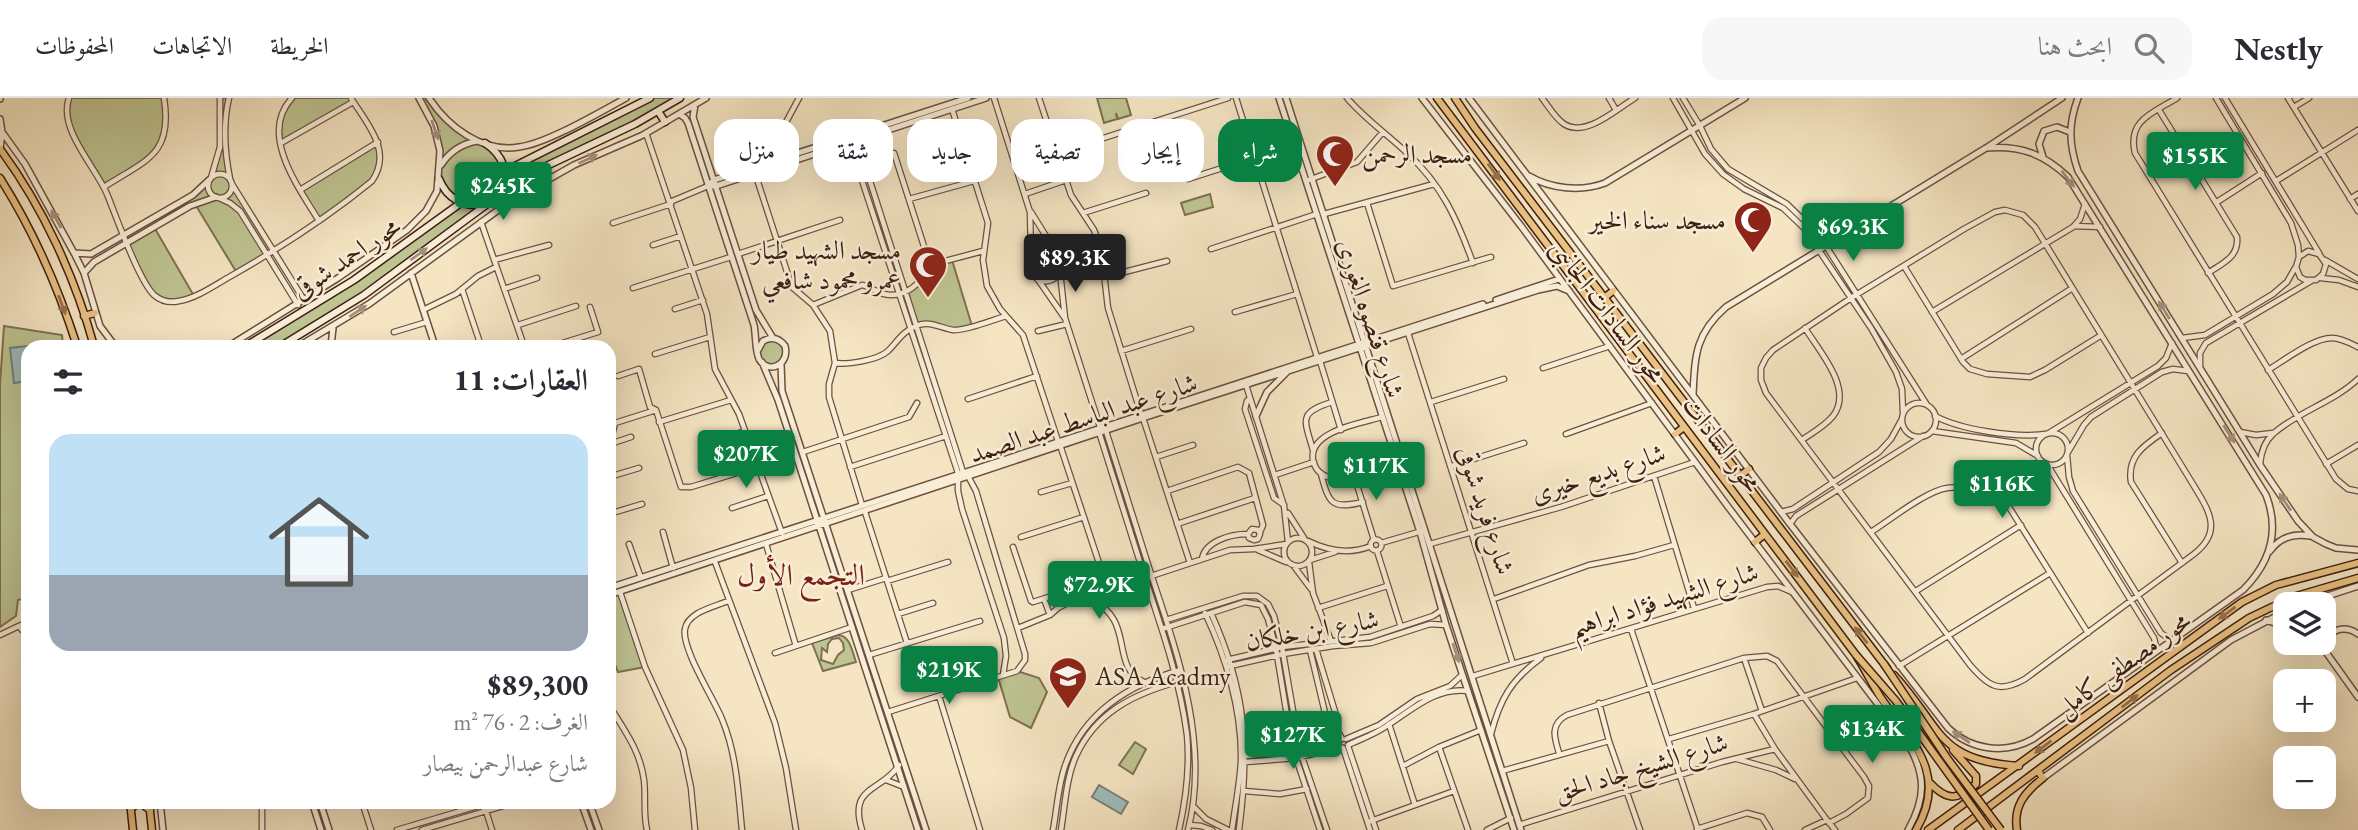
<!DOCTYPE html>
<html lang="ar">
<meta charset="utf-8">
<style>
:root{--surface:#fff;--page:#f7f7f7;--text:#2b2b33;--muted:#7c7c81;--line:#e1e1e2;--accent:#0b8043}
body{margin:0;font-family:"EB Garamond",Amiri,serif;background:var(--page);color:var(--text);direction:rtl;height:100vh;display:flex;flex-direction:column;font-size:26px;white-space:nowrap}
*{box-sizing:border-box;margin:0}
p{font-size:23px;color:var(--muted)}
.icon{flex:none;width:38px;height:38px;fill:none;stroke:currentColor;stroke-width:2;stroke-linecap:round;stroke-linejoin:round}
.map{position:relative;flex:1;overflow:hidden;direction:ltr}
.panel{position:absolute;left:21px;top:242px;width:595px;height:469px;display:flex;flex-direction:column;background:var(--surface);border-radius:21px;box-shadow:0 7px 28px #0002;direction:rtl}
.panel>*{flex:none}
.guide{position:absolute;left:637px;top:21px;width:665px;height:63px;direction:rtl;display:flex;gap:14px}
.tools{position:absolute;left:2273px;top:494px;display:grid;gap:14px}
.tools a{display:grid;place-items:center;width:63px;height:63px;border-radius:14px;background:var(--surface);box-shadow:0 7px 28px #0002;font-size:35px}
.price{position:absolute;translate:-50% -60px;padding:0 16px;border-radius:7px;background:var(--accent);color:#fff;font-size:23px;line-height:46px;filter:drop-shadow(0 2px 4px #0008)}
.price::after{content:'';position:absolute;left:50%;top:42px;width:21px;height:16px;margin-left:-10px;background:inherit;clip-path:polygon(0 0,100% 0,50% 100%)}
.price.active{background:#222;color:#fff}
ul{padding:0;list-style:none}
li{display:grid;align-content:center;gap:14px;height:371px;padding:0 28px}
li+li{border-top:2px solid var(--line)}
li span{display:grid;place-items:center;height:217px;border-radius:21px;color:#555}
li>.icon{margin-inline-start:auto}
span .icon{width:126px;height:126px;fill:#fffc;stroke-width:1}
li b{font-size:30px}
h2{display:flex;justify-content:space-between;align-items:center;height:84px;padding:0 28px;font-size:30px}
.pill{padding:0 24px;border-radius:21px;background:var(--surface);box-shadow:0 7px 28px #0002;font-size:24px;line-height:63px}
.pill.active{background:var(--accent);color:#fff}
header{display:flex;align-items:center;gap:42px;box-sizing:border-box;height:98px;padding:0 35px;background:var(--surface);border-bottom:2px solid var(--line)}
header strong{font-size:33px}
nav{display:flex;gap:38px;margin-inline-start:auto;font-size:24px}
.search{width:490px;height:63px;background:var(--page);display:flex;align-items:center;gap:18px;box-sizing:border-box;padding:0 24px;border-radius:21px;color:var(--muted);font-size:26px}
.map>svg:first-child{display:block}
.green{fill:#bec492;stroke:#7e7152;stroke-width:2;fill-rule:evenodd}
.water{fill:#9ebdbb;stroke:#787d78;stroke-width:2}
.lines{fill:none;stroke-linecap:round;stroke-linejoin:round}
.minor-casing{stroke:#6c503f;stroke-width:7}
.tertiary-casing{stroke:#6c503f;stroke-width:8}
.secondary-casing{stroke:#3e1e13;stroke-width:9}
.primary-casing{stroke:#3e1e13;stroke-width:9}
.minor{stroke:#f8eed8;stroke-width:4.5}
.tertiary{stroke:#f8eed8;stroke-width:5}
.secondary{stroke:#f8eed8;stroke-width:6}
.primary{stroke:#eac282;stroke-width:6}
.primary-bridge-casing{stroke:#3e1e13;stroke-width:9;stroke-linecap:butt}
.primary-bridge{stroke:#eac282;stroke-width:6}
.oneway{fill:#a4907f}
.oneway2{fill:#94704a}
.labels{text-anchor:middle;stroke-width:5;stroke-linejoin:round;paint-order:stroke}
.poi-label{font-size:26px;fill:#3e1e13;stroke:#f8eed8;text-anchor:start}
.street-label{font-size:26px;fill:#3e1e13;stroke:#f8eed8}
.quarter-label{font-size:30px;fill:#7a1f14;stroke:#f8eed8}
</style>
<header>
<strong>Nestly</strong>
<div class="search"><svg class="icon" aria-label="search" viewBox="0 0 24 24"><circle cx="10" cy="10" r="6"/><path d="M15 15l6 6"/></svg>ابحث هنا</div>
<nav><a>الخريطة</a><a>الاتجاهات</a><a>المحفوظات</a></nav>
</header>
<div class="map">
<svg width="2358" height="732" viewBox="0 0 2358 732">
<rect width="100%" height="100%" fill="#f5e5c3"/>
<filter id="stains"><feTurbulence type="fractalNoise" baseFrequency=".00286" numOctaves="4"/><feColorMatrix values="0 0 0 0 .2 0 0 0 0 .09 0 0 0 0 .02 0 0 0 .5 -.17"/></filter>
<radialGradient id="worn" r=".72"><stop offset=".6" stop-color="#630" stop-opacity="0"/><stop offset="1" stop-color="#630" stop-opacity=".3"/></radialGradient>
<path class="green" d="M69,0h95l1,32 -13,26 -48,31c-15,-27 -42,-57 -35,-89z
M220,0h9l-3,50 4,31 44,73 -37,21 -42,-69 -41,23 40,69c-47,18 -55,-28 -70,-61l69,-40 18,-17 8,-23z
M292,0h59l2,3 -72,42 -1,-21z
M419,0h10l16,20 47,30 13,22 145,-72h31l-143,72 -174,125 -83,51h-36l93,-56 120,-87 -19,-24 -1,-41z
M1097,0h29l5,17 -13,4 -2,-6 1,6 -13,4z
M378,44l3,10 -9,29 -53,40 -19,-31z
M1210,96l3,13 -28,8 -4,-12z
M952,162l20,66 -20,4 -12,-5 -24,1 -11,-34 8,-4 17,-23z
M4,228l58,9 1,11h-35v252l-10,2 -2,16 -16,11v-243z
M768,240l14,4 2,18 -13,7 -12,-8 1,-14z
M620,494l25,75 -27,5 -9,-22v-55z
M838,537c13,1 14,17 18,27l-33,9 -11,-28zM839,540l4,5 1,7 -6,5 -5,9 -12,-4 1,-12 5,4 1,-8 4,-5z
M1017,573l22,7 8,14 -16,36 -21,-11 -12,-40z
M1135,644l11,7 -13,25 -14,-9z"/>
<path class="water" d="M27,248l1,35 -14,2 -4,-35z
M1099,687l29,17 -7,12 -29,-17z"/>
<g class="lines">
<defs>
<path id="minor" d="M69,0c-11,31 26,68 38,96 9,22 32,87 47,101 7,6 16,8 25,6 18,-3 36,-16 52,-25 49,-28 97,-59 141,-95 21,-30 -5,-57 -21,-83
M229,0c-6,25 -4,56 1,81
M292,0c-34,36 7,90 27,123
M994,0l36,114 1,42 -3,15 10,11c13,4 22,-3 24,-16 -3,-16 -18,-21 -31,-10
M1039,0l32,97 23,35 7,18 7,60 33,106
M1236,0l81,259
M1347,0c18,21 40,36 60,55 35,32 50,66 66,110
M1542,0c7,9 13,20 22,26 22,14 52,-15 71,-26
M1609,0l7,12
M1673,0l32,56 18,20 21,15 39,19 21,20 67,100 25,44 6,17 1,24
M1683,0l17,28 11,23 17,20 59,35 32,31 108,170
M2177,0c-24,15 -50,22 -42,55l201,326 12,10 10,2
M2216,0l75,125 7,22 1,12 -3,10 4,10 5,3h11l7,-6 3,-10 -7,-10 -11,-3 -9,6
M2225,0l94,155
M2288,0l70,113
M2294,9l15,-9
M952,11l36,114 -5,37 4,26 13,23 23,26 35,106
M2159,12l78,127c2,20 -14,26 -29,36
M646,35l61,181 8,55 24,45 43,119
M281,45l72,-41
M856,49l5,6 102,319 5,4 8,15 49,163v6l-8,11 -129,41
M856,49l-2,9 104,317v18l4,18 42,129 2,18 -3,19
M894,55l36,112
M1057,55l171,-55
M777,62l7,-34 15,-28
M755,75l37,114 21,18 17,26 5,32 -6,21v13l33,108
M208 88a12 12 0 1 1 24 0a12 12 0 1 1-24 0Z
M211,80l9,-31v-49
M1188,81l106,-34
M1306,83l51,-19 25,-29
M2276,83l82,-51
M232,86l72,116
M104,89c42,-27 69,-32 60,-89
M300,92l78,-48
M1025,96l41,-14
M219,100l11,5 10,8 58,94
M909,101l65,-18
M2350,101l8,-5
M670,104l38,-16
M2217,104l45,-29
M1367,105l26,83 98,-29
M2005,112l18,5 12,12 156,254c16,27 34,49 3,73l-169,125c-26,15 -37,7 -55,-14l-204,-272 -5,-13v-12l5,-10 7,-8 78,-52 113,-69 31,-17z
M1031,114l23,37
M1083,115l63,-20
M1324,116l110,-30
M481,124l43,124
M613,125l58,-19
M2074,128l26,1
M653,147l28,-9
M1211,151l106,-35
M738,156l102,-34
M494,162l55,-15
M2325,162l33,19
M1904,168l59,96 7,7 17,5 43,3 15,-7 55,-34
M1060,174l5,46 35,109 -1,5c15,48 30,96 45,143 17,51 36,105 43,160 3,32 -1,64 -8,95
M1105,179l62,-16
M2321,180l18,2 19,7
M1039,183l25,36
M633,190l98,-31
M462,191l19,57
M504,191l33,-11
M813,207l49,-20c8,1 13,7 22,9 21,5 38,-11 46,-29l53,-14
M675,211l28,-9
M423,212l33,-16 22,-18 18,-9
M1235,214l62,-18
M1932,214l141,-85 7,-8 5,-15
M518,227l58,-19
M1038,233l29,-7
M394,234l33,-10
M1408,235l105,331
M2182,240l23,-3 68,-41 14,-12 8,-14
M553,248l45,-14 -8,-25
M1121,253l70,-22
M655,256l55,-17
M1961,261l110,-70
M1320,263l21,69
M835,265c13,2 43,-3 53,-12 9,-9 15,-20 28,-25 14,-6 24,2 37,4 13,1 39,-10 53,-14
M2200,269v-14l6,-10 105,-62
M1543,270l67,-22
M2268,272c17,-10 45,-32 64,-32 9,0 18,5 26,9
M618,278l21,-7 11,38 6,3 25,77h10l104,-32
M1246,287l38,121 4,36
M1250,300l-3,3 -2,8 29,89 10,7
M968,301l69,-23
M1431,304l73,-23
M1902 322a17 17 0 1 1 34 0a17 17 0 1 1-34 0Z
M1935,318c26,14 81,22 110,18
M1382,319c-20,6 -74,14 -69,43 2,10 9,16 19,18l64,-20
M1143,320l47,145
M659,324l72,-22
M1103,332l3,1c15,47 30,95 45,143 27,81 59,170 37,256
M1932,333l84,12 22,13
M2240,334l16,3 17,-2
M2049,335l109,-67 8,-8 6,-15
M2162,335c-19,13 -35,24 -31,49l51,81
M2036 351a16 16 0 1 1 32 0a16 16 0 1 1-32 0Z
M1566,336l86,-31
M1802,342c10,-7 23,-14 31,-24 21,-27 -14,-65 -28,-88
M712,344l33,-11
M610,346l5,-21 41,-13
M610,346l21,-7
M1313,352c-9,-31 -15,-37 19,-48
M803,354l106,-35 8,-14
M2068,354l16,-27 7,-8 71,-45 11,-3 15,2
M2067,357l2,22 4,14 88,142 11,8
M1156,359l37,-12
M2047,366l107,174 2,8 -1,6
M2260,366c1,-11 5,-23 13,-30 24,-22 61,-32 85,-55
M2326,366l32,-19
M1452,368l72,-23
M850,369l96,-31
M1353,374l21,68
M1321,376c8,29 10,36 42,28
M1275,377l39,-13
M1654,378l40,132
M609,379l30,-9
M1167,393l71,-24 11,6 14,52 -3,7
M1041,394l31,-9
M732,410l36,-12
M865,414l42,131
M1781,414l12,-3 86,-57 12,-13 11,-20
M1288,415l16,25
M609,416l33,-10
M1177,426l78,-26
M1790,426l6,-8 127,-80
M663,434l10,36
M1871,434c19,-12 55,-41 76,-44 11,-2 23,2 33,5 12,2 21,6 29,14l79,126
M1021,439l63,-20
M1284 454a14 14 0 1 1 28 0a14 14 0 1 1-28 0Z
M1370.5 447a5.5 5.5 0 1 1 11 0a5.5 5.5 0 1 1-11 0Z
M1308,443c20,10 41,14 63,5
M1381,445l41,-12
M629,446l12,34
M766,446l30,102
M1430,446l131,-37 134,-45
M1013,449l18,54 2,1 63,-20 3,-2 3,-8 -42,-127
M1258,452l28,12
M1377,453l24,76
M1202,461c3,-18 29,-25 46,-25l4,-5 6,1 2,4 -2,5 -4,1 -5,-2 -1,-4
M1310,462l25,-8
M715,464l60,161 11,45 10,62
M1309,464l4,31 18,48
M1293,467l18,24
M1145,480l85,-28 24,-1 32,-5
M887,483l61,-19
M848,492l38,-12
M1916,493l105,-66
M620,494l25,75 38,83 8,38 4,42
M1044,501l6,16
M1494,501l95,-34 46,-9 39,-11
M728,503c-14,6 -40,11 -43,28 -4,19 29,70 37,90 15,36 16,73 20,111
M1318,510l69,-22
M1205,515c21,44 37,97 36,147 -1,23 -6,47 -9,70
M1211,515c35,78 39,133 28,217
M898,516l35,-11
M1166,522l77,-24h14l11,8 6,12 8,31 18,104 27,79
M28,524l-8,5 2,3 6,-1
M1018,530l32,-13 8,-7 28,-15c10,8 22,16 28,27 12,21 4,51 30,62
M1162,531l83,-27 16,3 7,14 8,30 16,97 28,84
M1631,531l67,201
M0,537l21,-10
M1310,552l16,67 4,8 4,3 3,-2 -1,-11 -20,-66
M775,555l77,-26
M869,557l111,-34
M1744,560l18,53
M1227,562l55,-13 88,-10 63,-21 9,-6
M1230,568l53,-12 50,-8 38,-3 59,-19 16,1
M1899,568l151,-93
M1473,578l294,-89 11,-1 14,6
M939,598l41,134
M1599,605l10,38 31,89
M609,607c15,25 31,45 35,75 2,17 -1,33 3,50
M1389,626l26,81
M1336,629l6,12
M1491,636c9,-35 20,-54 50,-76
M1346,641l33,-14 38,-26 33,-13 12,-11
M1669,641l85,-25 103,-36
M1348,647c13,-6 28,-11 40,-20 25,-16 48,-38 80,-34
M1348,648l28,84
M1439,649l29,83
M1343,650l27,82
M1559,655c-5,-16 -9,-29 8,-38l177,-57 23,-2 10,5 87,116 5,9 -1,12 -22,16 -17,9 -54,-74 -21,-35
M1244,658l56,-5 39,-9
M1737,661l39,11 19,9
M1245,664l51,-4 45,-11
M1403,668l36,-19 42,-17
M1502,673l107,-30
M886,682l18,7
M1244,693l36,3 27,-5
M362,704l9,28
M478,704l8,9 6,19
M1193,708l13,13 22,11
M1368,724l86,-31
M1190,727l11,1 11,4
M1519,727l203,-63 53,-13
M1697,731l50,-16 15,4 8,13
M262,732v-28
M397,732l94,-28
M422,732l94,-28
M862,732c-14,-45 20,-38 37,-65
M1053,732c4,-21 5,-44 12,-64 18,-53 64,-82 116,-96
M1061,732c4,-24 5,-52 15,-74 20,-44 58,-62 101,-74
M1487,732l24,-12
M1805,732l22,-10 8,10"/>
<path id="tertiary" d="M429,0c19,29 53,55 90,49 27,-3 81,-35 107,-49
M1279,0l141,434 26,93 68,205
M1286,0l235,732
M1422,0l99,128 208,282 179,236c18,31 18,54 0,86
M1469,0l321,426 158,204c23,22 57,27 85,11l210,-149c27,-27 37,-59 23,-95l-198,-318c-24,-23 -48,-32 -82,-29
M2078,0c-10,26 -9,47 0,73l182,294 38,56 15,16 13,7 10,4 22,2
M0,1v-1
M695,7l-2,12 63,193 17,28
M679,16l6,4 3,5 66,202c2,10 1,25 5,34 9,16 31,6 26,-13 -6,-8 -13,-10 -22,-5l-5,9
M0,21l2,13 -2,17
M2,34l23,32 49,89 10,20 16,53 15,20
M2043,59l-4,-13 5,-13 13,-4 13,5
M441,67c9,-14 20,-21 36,-24
M1529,78c22,13 52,16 76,7l140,-85
M708,88h8l270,-88
M708,88l6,-6 254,-82
M74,155l17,1 102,-59 16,-15
M84,175l10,-11 96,-56 26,-9
M411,175l24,73
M1496,202l63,-21
M229,248l109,-68 69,-48 19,-19 11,-20 3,-40 -6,-25 -15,-28
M299,248l70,-42 143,-104 62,-35 69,-30 63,-37
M331,248l2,-18
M762,264l16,38 140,430
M781,266l1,27 144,439
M1693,296c2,-38 2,-60 33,-87l260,-159 76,-50
M1256,318l11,-24 19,-19
M2270,453c10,-14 23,-18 40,-15
M609,490l874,-284
M609,497c179,-58 358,-119 537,-178 131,-43 262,-84 392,-127l19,-4 12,5
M2303,506l55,-18
M2266,522l20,7
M2316,544l7,6 35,49
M2323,550c4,-18 20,-24 35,-14
M2043,680l188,-138 55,-29
M160,704l3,28
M312,704l9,28
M320,704l9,28
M581,704l10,28
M589,704l10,28"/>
<path id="secondary" d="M658,13l7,11
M485,45c18,12 25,30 17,50
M439,81c8,20 25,29 46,25
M246,248l108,-66 151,-109 145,-73
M281,248l83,-51 126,-93 48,-32 97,-46 45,-26"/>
<path id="primary" d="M1437,0l419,557c9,14 16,29 25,43 31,44 68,76 35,132
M1455,0l20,30 412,540
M0,51c43,58 75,128 94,197
M0,80c33,52 58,109 77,168
M1604,200l9,-7
M84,218l11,-3
M1675,336l9,-7
M1740,378l9,-7
M1755,444l10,-8
M1894,577c48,52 42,86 125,91
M1929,684c18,19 28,19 47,2v-8l-23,-26
M130,704l3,28
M149,704l3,28
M131,711l4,-4 7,-1 8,6
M1928,732l314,-228 34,-17 82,-22
M1958,732l213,-160 78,-52 44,-21 65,-19
M2017,732c-4,-24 8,-38 26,-52l-5,-7"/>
</defs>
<use href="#minor" class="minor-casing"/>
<use href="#tertiary" class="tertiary-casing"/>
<use href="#secondary" class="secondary-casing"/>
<use href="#primary" class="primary-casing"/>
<use href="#minor" class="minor"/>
<use href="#tertiary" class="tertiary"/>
<use href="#secondary" class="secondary"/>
<use href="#primary" class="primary"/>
<defs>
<path id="primary-bridge" d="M1856,557l40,46 93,129
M1884,566l63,94 54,72"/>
</defs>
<use href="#primary-bridge" class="primary-bridge-casing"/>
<use href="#primary-bridge" class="primary-bridge"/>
</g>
<defs><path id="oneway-solid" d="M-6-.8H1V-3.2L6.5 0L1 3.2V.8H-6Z" transform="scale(1.75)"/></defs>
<g class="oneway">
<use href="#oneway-solid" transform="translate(435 32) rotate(71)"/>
<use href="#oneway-solid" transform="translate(588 61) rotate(-25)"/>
<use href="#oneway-solid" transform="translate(2068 81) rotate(52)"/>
<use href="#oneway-solid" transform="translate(56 121) rotate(-119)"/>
<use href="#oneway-solid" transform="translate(419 156) rotate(-36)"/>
<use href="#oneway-solid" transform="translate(2164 212) rotate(-122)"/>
<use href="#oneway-solid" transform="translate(358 213) rotate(-34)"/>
<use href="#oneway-solid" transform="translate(2229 336) rotate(58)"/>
<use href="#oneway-solid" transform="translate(2285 404) rotate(-124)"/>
<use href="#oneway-solid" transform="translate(1456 555) rotate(72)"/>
<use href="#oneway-solid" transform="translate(1961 639) rotate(-147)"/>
</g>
<g class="oneway2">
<use href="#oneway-solid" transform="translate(1494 74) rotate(54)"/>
<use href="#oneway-solid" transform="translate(62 207) rotate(70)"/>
<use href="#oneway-solid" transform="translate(1792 471) rotate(53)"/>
<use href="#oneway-solid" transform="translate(2227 515) rotate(144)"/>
<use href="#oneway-solid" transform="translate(1861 537) rotate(-128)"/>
<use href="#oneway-solid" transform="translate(2130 603) rotate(-38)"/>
<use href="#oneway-solid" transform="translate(2043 649) rotate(143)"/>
</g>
<defs>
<symbol id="mosque-pin" viewBox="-11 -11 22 30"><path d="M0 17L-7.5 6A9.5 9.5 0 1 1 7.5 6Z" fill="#8f2418" stroke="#f8eed8"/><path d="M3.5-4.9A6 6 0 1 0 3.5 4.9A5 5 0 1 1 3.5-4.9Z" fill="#fff"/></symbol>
<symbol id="university-pin" viewBox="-11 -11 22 30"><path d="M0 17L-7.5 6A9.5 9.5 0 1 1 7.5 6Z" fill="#8f2418" stroke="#f8eed8"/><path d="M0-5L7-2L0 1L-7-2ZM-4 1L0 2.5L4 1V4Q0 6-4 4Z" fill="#fff"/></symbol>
</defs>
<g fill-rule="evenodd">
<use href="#mosque-pin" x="1313" y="34" width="44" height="60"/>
<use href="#mosque-pin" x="1731" y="100" width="44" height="60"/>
<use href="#mosque-pin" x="906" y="145" width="44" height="60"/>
<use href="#university-pin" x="1046" y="556" width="44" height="60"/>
</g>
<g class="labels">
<g class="poi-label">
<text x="1362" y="65">مسجد الرحمن</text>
<text x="1726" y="131" text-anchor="end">مسجد سناء الخير</text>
<text x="901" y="161" text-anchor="end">مسجد الشهيد طيار<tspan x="901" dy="30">عمرو محمود شافعي</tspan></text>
<text x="1095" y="587">ASA Acadmy</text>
</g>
<g class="street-label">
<text transform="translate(346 160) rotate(-34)" y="9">محور احمد شوقى</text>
<text transform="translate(1608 213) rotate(53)" y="9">محور السادات الجانبى</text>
<text transform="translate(1371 220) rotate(72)" y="9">شارع قنصوه الغورى</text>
<text transform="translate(1083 320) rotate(-18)" y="9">شارع عبد الباسط عبد الصمد</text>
<text transform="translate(1722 346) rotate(53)" y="9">محور السادات</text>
<text transform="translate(1598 375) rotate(-18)" y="9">شارع بديع خيرى</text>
<text transform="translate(1486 412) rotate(72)" y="9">شارع فريد شوقى</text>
<text transform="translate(1664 501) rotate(-17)" y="9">شارع الشهيد فؤاد ابراهيم</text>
<text transform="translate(1312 532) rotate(-10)" y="9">شارع ابن خلكان</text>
<text transform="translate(2123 566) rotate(-36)" y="9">محور مصطفى كامل</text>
<text transform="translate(1641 669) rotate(-17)" y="9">شارع الشيخ جاد الحق</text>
</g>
<g class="quarter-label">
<text x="801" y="487">التجمع الأول</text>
</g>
</g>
<rect width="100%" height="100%" filter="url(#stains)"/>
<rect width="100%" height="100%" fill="url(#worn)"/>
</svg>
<div class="tools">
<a><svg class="icon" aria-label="layers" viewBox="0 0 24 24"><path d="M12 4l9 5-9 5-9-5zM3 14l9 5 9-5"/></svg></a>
<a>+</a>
<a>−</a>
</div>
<b class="price" style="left:2195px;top:94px">$155K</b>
<b class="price" style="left:503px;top:124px">$245K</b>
<b class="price" style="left:1853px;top:165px">$69.3K</b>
<b class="price active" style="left:1075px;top:196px">$89.3K</b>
<b class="price" style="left:746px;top:392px">$207K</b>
<b class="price" style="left:1376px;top:404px">$117K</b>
<b class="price" style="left:2002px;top:422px">$116K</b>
<b class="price" style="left:1099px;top:523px">$72.9K</b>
<b class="price" style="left:949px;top:608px">$219K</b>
<b class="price" style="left:1872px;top:667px">$134K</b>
<b class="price" style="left:1293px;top:673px">$127K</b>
<div class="guide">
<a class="pill active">شراء</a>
<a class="pill">إيجار</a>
<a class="pill">تصفية</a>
<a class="pill">جديد</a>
<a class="pill">شقة</a>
<a class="pill">منزل</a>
</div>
<section class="panel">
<h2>العقارات: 11<svg class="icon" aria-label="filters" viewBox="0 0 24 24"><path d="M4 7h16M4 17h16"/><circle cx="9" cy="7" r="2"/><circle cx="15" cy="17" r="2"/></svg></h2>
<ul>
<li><span style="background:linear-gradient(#bfe0f5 65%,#9aa5b1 0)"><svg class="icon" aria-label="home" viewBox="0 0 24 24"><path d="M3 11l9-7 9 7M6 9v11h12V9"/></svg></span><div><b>$89,300</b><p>الغرف: 2 · 76 m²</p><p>شارع عبدالرحمن بيصار</p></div></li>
</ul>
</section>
</div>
